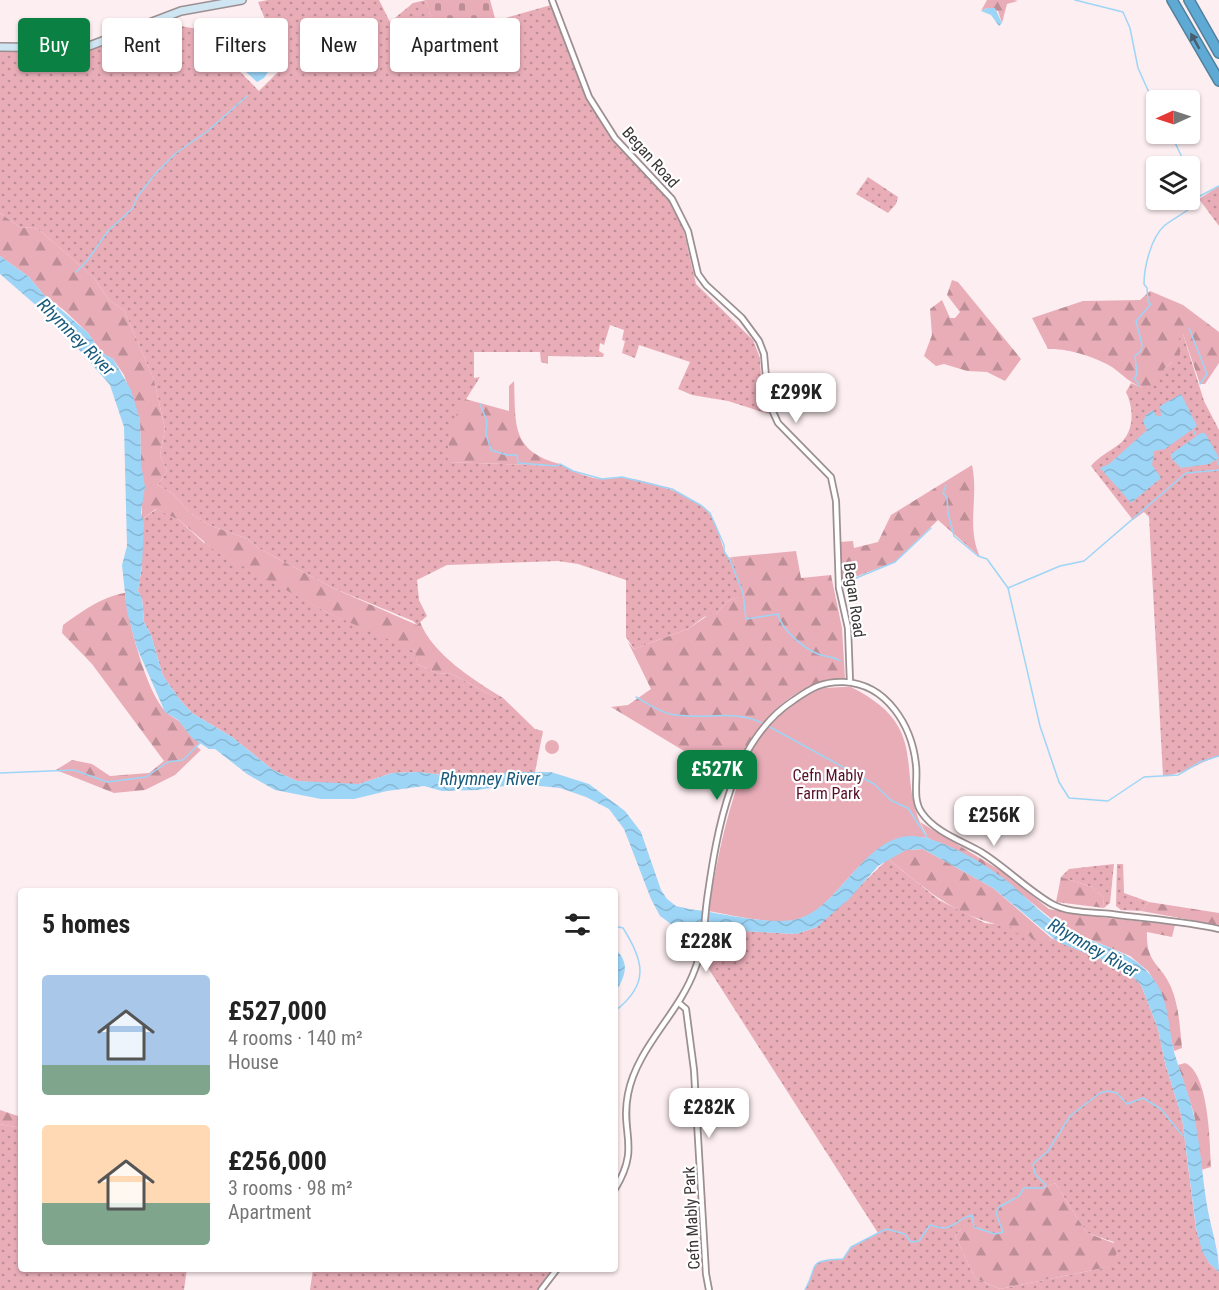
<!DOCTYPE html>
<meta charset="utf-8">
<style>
:root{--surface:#fff;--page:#f2f2f2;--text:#222;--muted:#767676;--accent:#0b8043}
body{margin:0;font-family:"Roboto Condensed",sans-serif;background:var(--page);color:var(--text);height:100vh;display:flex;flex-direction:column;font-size:22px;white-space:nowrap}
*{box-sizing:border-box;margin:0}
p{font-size:20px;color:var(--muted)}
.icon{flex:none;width:33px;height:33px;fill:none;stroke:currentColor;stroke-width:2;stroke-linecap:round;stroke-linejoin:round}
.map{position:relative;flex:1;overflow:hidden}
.sheet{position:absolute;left:18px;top:888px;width:600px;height:384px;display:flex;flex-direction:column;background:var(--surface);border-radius:6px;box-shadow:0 2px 4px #0004}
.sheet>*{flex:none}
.hud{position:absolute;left:18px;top:18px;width:600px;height:54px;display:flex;gap:12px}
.needle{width:39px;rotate:267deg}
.buttons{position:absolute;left:1146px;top:90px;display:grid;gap:12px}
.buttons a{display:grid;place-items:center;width:54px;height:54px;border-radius:6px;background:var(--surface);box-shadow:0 2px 4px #0004;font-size:30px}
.price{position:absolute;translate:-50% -51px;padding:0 14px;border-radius:12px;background:#fff;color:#222;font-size:20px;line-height:39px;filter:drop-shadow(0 2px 3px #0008)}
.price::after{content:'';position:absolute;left:50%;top:36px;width:18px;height:14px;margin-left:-9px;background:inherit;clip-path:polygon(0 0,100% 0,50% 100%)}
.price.active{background:var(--accent);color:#fff}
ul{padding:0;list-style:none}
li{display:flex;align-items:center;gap:18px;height:150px;padding:0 24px}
li span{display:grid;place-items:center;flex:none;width:168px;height:120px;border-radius:6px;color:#555}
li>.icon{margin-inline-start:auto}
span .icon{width:72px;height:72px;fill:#fffc;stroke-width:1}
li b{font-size:26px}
h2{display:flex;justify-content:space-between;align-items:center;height:72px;padding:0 24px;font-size:26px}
.chip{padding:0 21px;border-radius:6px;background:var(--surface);box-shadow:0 2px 4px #0004;font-size:21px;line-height:54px}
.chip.active{background:var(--accent);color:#fff}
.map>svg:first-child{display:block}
.grass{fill:url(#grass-dots);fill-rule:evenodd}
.forest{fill:url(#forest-firs)}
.cemetery{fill:url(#cemetery-stones)}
.park{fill:#e9adb8}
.water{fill:url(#water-waves)}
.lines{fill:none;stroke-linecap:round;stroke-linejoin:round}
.stream{stroke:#9dd5f7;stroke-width:1.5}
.street-casing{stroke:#9c8f91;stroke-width:8}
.secondary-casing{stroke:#9c8f91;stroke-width:10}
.highway-casing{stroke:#52819d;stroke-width:12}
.street{stroke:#fff;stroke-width:4.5}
.secondary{stroke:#cfe6f2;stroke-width:7}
.highway{stroke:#5faad5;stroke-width:9}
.oneway{fill:#475d6d}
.labels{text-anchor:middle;stroke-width:4.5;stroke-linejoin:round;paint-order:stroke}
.street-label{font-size:16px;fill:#3a3435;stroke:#fff}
.park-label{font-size:16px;fill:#570f27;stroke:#fff}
.water-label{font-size:18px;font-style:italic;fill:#185a7c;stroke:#fff}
</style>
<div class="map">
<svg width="1219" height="1290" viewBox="0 0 1219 1290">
<defs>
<pattern id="grass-dots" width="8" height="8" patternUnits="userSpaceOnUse" patternTransform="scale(1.5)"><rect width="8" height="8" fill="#e9adb8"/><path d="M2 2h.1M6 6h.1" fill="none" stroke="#be8e96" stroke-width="1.8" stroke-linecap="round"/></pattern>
<pattern id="forest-firs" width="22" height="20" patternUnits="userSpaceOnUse" patternTransform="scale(1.5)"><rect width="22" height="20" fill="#e9adb8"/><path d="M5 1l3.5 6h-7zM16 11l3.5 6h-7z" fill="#be8e96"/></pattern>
<pattern id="cemetery-stones" width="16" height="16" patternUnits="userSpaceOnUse" patternTransform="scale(1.5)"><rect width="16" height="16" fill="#e9adb8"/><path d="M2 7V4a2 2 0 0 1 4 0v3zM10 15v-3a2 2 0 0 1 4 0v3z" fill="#be8e96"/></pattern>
<pattern id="water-waves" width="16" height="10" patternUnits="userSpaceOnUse" patternTransform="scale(1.5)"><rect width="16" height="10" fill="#9dd5f7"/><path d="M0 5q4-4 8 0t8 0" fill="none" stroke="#88b7d4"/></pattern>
</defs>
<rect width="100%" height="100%" fill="#fdeef1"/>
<path class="grass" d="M268,0h111l11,22 23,-19 13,-3 12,43 63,1 -6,-23 56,-16 17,48 22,51 23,37 40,38 21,28 9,21 13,56 57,56 7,18 2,37 7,19 -41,-13 -36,-6 -14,-6 12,-27 -51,-17 -4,13 -13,-5 3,-12 -3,-1 2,-10 -14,-5 -6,20 -4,-2 -1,8 5,3 -1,3 -55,-1v8l-7,-2 -1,-10h-66v26l6,-1c-18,29 -33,48 -32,85l109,4 3,-2c12,7 29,15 44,15 6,0 12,-2 18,-1 24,1 70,16 86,34 12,13 11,33 21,46l3,-1 14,38 -19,6 -11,13 -12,3 -16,12 -54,20 -8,-12v-57l-48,-16 -20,-3 -111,4 -30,15 2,20 8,16 -10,9 -4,-4 -80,-33 -75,-40 -10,-9 -39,-14 -19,-12 -17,-19 -15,-9 9,-14 -7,-16 5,-26 -11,-49 -30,-70 -15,-10 -15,-22 -51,-45 -10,-6 -12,1 -21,-15v-163c27,-1 53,5 80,1 32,-4 63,-23 93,-34l7,9 18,3 61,62 25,-25 -26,-64z
M868,177l30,20 -2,7 -8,9 -32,-19z
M1219,186v40l-20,-27z
M1179,333l4,1 21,67 15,29v326c-20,6 -35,19 -56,20l-14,-259 -5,-5 -11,8 -42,-54c7,-9 18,-14 27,-21 17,-12 16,-37 8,-53l5,-9 12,5 29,-26z
M157,509l22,11 24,22 125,71 69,28 19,11 1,12 20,9 15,1 46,25 5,-1 32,31 8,2 -8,41 -76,5 -40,-5 -27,1 -33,11h-28l-34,-3 -24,-11 -41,-33 -40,-24 -11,-12 -18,-25 -12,-41 -7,-13 -2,-24 -4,-7 4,-25v-47z
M888,859l51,41 46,23 37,4 28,14 1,-3 74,31 16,16 17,44 7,34 17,55 14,111 13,34 10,9v18h-414c15,-27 0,-28 38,-31l8,-12 27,-14 -175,-273 10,-31 83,5 21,-7zM1055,1183l32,50 27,9 -11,26 -103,21 -25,-11 -20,-42 9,-11 31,9 8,-2 -6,-19 2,-6 20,-11 5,-8h19z
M1114,864l-4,39 -6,5 -1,-11 -11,-10 -31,-10 8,-8z
M1117,864h6l1,29 25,9 -8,9 -20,-1 -5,-4z
M0,1124l21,4v141h166l-3,21h-184z
M313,1269h239l-15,21h-227z"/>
<path class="forest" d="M987,0h27l4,1 -11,3 -5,19 -4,-12 -11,-3 -6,3z
M0,213l21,15 12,-1 10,6 51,45 15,22 15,10 30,70 11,49 -5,26 7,16 -9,14 15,9 17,19 19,12 39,14 10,9 75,40 84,37 3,-3c13,33 54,58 83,76l-5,1 -46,-25 -15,-1 -20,-9 -2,-13 -87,-38 -113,-62 -36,-31 -23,-11 -14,10 -2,-99 -16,-45 -11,-16 -11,-6 -14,-20 -23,-22 -22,-17 -14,-17 -29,-21z
M952,280l6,2 63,77 -16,22 -18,-9 -20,-1 -23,-7 -8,2 -12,-10 8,-21 -2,-26 12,-9 8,18h5l5,-6 -13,-17z
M1150,291l33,14 36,27v31l-14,21h-5l-17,-50h-4l1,21 -15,13 -12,17 -10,3c-13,-5 -20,-13 -31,-21 -16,-10 -45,-19 -64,-18l-16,-31 51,-17 57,-1z
M514,381c2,42 -4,70 46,83l-3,2 -109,-4c-1,-22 4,-44 17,-63l44,12v-25z
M972,465c7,32 -6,61 8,92l-42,-37 -43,42 -53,20 -2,-40 13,-1 1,7 24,-6 13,-27z
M796,551l5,27 30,-3 11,53 3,50c-54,5 -80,38 -106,82l-50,-6 -78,-47 17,-2 23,-16 -23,-47 6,7 54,-20 22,-15h6l11,-13 18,-6 -13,-38z
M125,593c3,28 21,99 41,119 4,4 10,6 15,11 6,8 10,14 19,20l-4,3 5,4 -26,25 -30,15 -31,3 -58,-23 16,-10 20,4 18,12 39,-3 15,-12 -72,-97 -30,-31 1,-8c18,-13 40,-29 62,-32z
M920,822l83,50 46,37 31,6 95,10 -3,12 -25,-5c-1,32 13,30 24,55 8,19 9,41 11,61l-8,3 -15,-62 -11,-18 -18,-15 -67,-28 -73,-59 -62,-31z
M923,849l70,39 58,50 -1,3 -18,-2 -10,-11 -5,6 -4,-6c-56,-10 -82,-35 -125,-69l18,-9z
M1061,877l31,10 11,10 1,11 -48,-6z
M1149,902l70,11v12l-78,-14z
M1185,1063c24,10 25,80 26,104l-10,3 -7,-56 -16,-49z
M0,1110l21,7v11l-21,-4z
M1055,1183l32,50 32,12 -4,13 -12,10 -103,21 -25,-11 -20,-42 9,-11 6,-1 3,-4 1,7 21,7 8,-2 -7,-19 3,-6 20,-11 5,-8h19z"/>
<path class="cemetery" d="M426,0h64l12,44 -36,7 -28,-7z"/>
<path class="park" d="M851,687c86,43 39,88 77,151 -68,-9 -86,73 -133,82 -24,5 -63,-5 -87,-9 13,-66 31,-198 107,-221 12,-3 25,-3 36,-3z
M545 747a7 7 0 1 1 14 0a7 7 0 1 1-14 0Z"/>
<path class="water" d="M987,8h8l7,15 -3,3 -8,-11 -10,-4z
M268,54l2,15 -6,9 -7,4 -12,-11 -3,-9z
M0,256l29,21 14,17 45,39 14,20 11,6 18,31 9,30 1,44 4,23 -4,25 3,12 -2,42 -4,25 4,7 2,24 7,13 12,41 18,25 11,12 40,24 41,33 24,11 62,3 33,-11 27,-1 40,5 54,-5h38l38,12 36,27 16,21 20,58 6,9 9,7 13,3c27,3 83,17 108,10 40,-10 62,-72 105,-82 30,-7 87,29 110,48 17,15 32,32 52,43 34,19 73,21 94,58 11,19 11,45 16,66 6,20 14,40 19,60 8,32 9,67 15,99 4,21 11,40 11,61l-10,-9 -7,-12 -6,-23 -14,-110 -17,-55 -7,-34 -17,-44 -16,-16 -67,-27 -65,-54 -70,-39 -17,1 -28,16 -29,33 -32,28 -21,7 -109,-6 -16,-4 -11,-8 -9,-17 -27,-70 -15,-20 -23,-12 -26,-9 -41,-4 -42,6 -35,1 -18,-5 -37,5 -33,8h-33l-46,-9 -28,-16 -32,-25h-6l-17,-11 -14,-18 -13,-8 -28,-64 -10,-36 -5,-47 5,-19 -3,-119 -14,-42 -56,-64 -54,-47z
M1181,394l16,32 -32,23 -11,2 -2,14 9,13 -30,25 -31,-35 9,-4 38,-34 -4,-8 3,-7 7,-5 4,6h4l-1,-10z
M1201,433h4l14,25 -10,6 -28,4 -10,-10v-4z
M615,949c16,14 10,28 0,44z"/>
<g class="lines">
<path class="stream" d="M1075,0l48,12 7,16 8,40 18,40
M1171,134l15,32
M1190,173l10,23 19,-10
M76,272l11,-11 21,-30 25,-23 4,-11 19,-24 20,-20 33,-23 38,-34
M1189,328l18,46 -7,10
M1138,386v-4l-4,-3 3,-5 -2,-18 6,-5 1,-6 -6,-24 15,-17 -3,-2 -1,-14 -3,-4c0,-17 7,-46 20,-58 12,-10 30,-16 36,-30
M480,404l7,17 -1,13 5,16 16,5h10l1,8 39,3 3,-2 13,7 29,8 20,-2 50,12 30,17 8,7 14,32v7l6,8 13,33 3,26 32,-5c3,15 25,34 40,40 7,3 15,2 22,7
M1193,430l3,6
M1217,460l2,5
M946,485l-3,8 4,4 1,16 6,23 24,20 9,3 21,29 32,138 19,56 10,16 39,3 36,-24 34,-2 22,-13 19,-6
M849,581l46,-19 36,-34
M1008,588l52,-22 24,-5 102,-88 33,-3
M636,697c11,6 22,14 34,17 31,7 66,-6 94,10
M768,726l106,58 18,17 16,7 20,31
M0,773l74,-3 33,12 39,-5 22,-15 15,-2 17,-17
M615,926l8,2c21,33 27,56 -8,83
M805,1290c15,-27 0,-29 38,-31l8,-12 35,-18 19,5 6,8 8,-1 11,-16c25,8 21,-4 42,-10l2,12 21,7 8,-2 -7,-19 3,-6 20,-11 5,-8h19l3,-3 -11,-11 -2,-10 15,-13 22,-35 30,-23 8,-2 9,2 10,11 16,-6 18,11 21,26"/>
<defs>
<path id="street" d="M552,0l37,97 26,41 57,61 16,32 10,43 8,11 36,33 17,23 5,13 4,47 10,22 53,54 5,24 3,87 9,40 2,54
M679,1003l7,6 8,61 12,204 3,16
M615,1189c26,-43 5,-55 13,-95 9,-47 51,-80 67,-125 9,-22 9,-46 12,-69 10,-70 24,-159 87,-200 17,-12 29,-19 50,-18 43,2 68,44 72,83 2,15 -4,35 6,48 13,19 40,28 59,39 24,15 48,39 71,52 16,9 40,8 59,10 36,5 72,7 108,15
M541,1290l16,-21"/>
<path id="secondary" d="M0,47l84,1 97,-37 61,-11"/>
<path id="highway" d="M1172,0l47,81
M1189,0l30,53"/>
</defs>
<use href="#street" class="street-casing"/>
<use href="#secondary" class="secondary-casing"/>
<use href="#highway" class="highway-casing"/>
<use href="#street" class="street"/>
<use href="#secondary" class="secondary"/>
<use href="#highway" class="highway"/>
</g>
<defs><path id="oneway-solid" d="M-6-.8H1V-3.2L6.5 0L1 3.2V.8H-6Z" transform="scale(1.5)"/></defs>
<use class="oneway" href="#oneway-solid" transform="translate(1195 41) rotate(-119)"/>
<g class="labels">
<g class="street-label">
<text transform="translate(651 157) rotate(48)" y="6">Began Road</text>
<text transform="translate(855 600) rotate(82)" y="6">Began Road</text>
<text transform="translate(691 1218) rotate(-93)" y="6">Cefn Mably Park</text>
</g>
<g class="park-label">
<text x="828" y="781">Cefn Mably<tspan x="828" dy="18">Farm Park</tspan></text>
</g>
<g class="water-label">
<text transform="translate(76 337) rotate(45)" y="6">Rhymney River</text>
<text x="490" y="785">Rhymney River</text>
<text transform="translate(1093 948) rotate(30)" y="6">Rhymney River</text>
</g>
</g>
</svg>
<div class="buttons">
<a><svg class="needle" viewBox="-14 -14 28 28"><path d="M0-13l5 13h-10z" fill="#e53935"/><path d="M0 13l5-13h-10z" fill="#767676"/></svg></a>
<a><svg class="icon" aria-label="layers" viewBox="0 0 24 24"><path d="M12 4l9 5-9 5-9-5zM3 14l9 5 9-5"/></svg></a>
</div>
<b class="price" style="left:796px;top:424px">£299K</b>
<b class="price active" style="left:717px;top:801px">£527K</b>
<b class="price" style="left:994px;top:847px">£256K</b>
<b class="price" style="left:706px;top:973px">£228K</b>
<b class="price" style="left:709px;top:1139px">£282K</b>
<div class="hud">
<a class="chip active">Buy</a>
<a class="chip">Rent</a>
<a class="chip">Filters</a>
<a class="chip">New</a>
<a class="chip">Apartment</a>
</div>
<section class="sheet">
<h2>5 homes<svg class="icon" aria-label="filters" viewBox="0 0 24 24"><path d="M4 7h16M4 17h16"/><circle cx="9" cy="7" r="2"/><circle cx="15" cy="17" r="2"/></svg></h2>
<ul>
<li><span style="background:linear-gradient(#a9c7e8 75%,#7fa58c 0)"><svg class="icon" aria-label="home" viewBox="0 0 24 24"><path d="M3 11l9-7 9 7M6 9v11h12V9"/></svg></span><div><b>£527,000</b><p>4 rooms · 140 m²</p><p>House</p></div></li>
<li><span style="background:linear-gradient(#ffd9b3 65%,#7fa58c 0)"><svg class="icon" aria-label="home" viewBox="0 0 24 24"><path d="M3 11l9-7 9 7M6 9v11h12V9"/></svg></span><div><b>£256,000</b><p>3 rooms · 98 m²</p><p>Apartment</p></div></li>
</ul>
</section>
</div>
